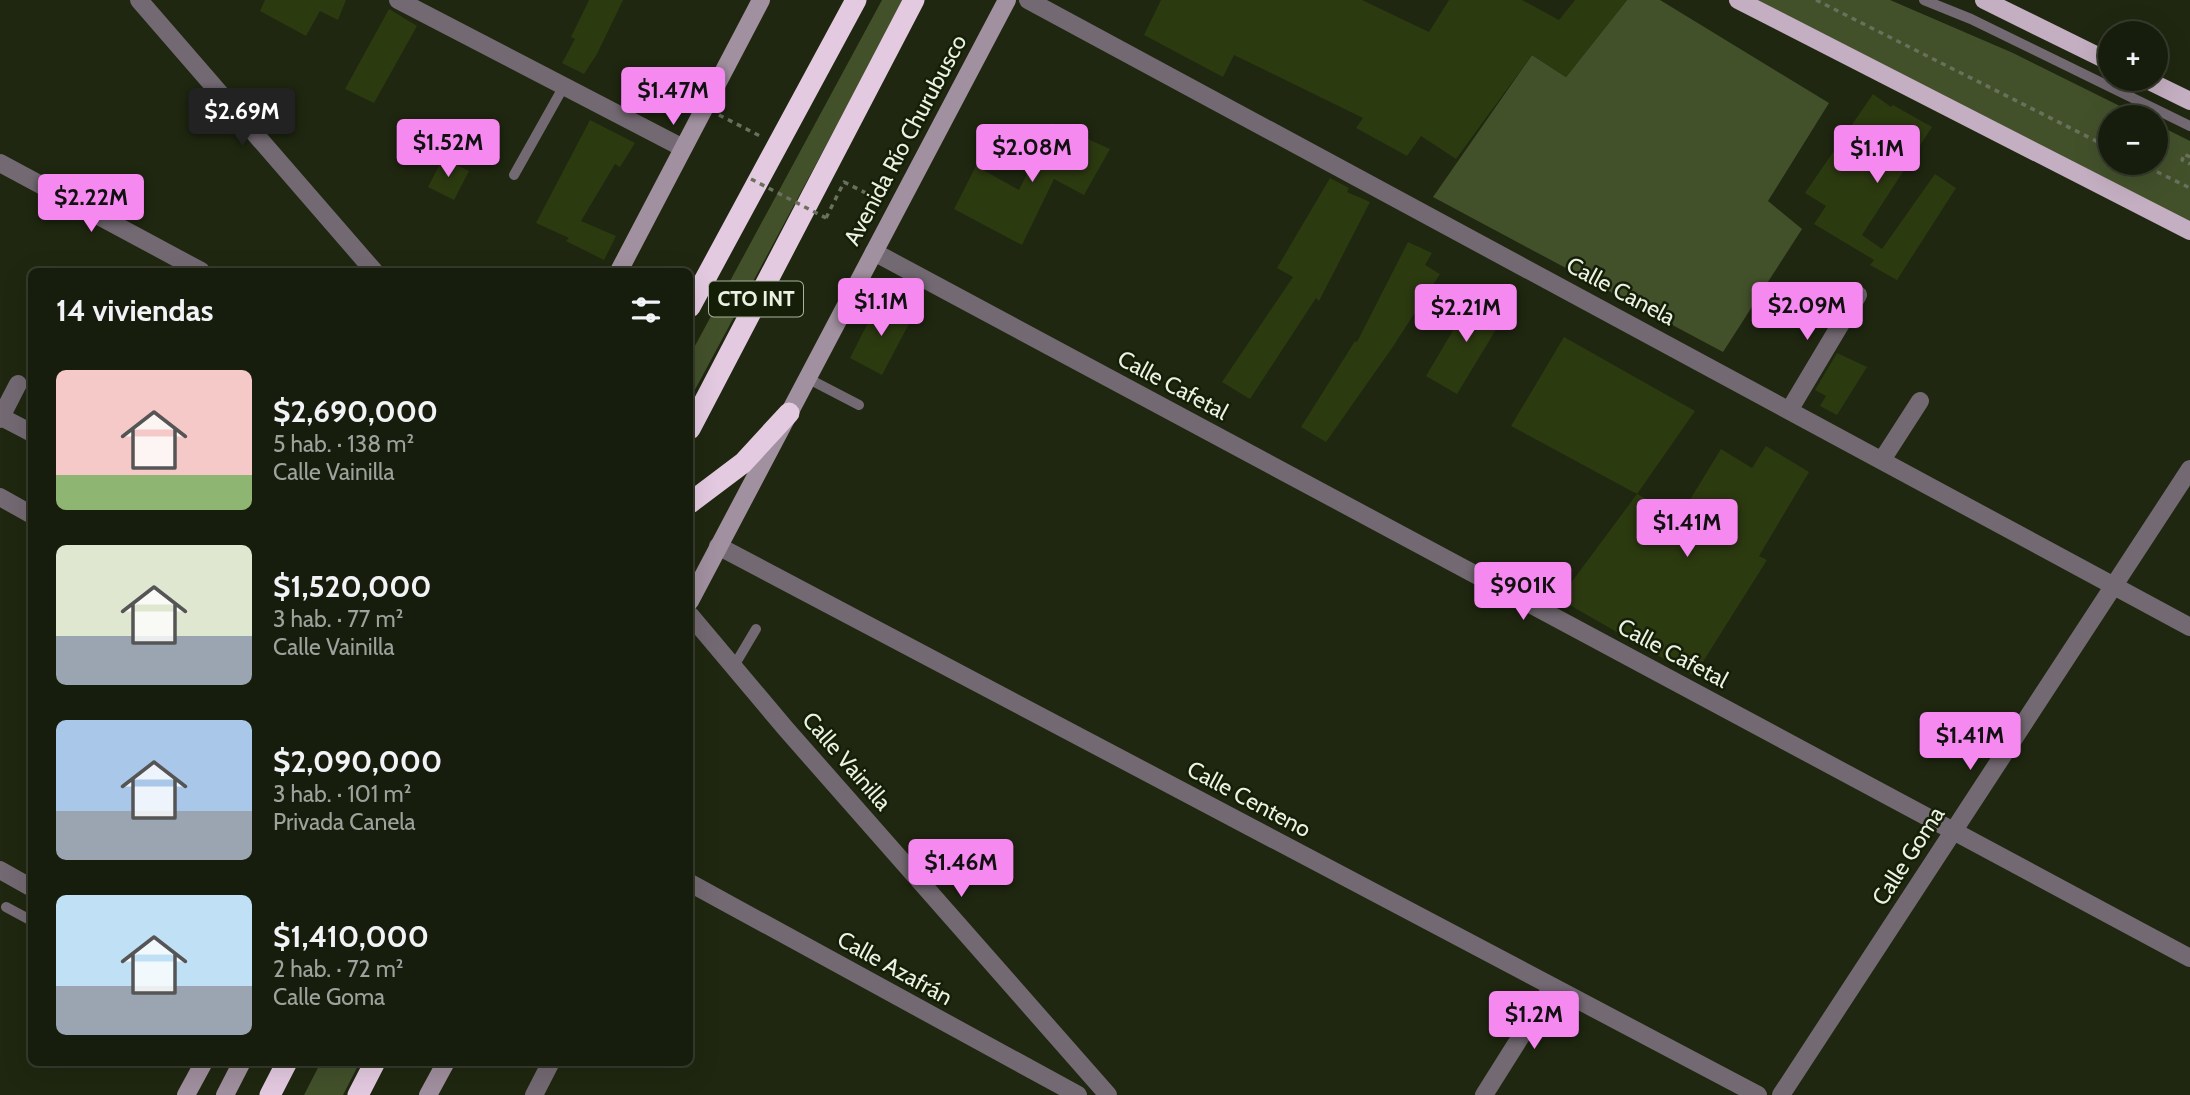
<!DOCTYPE html>
<html lang="es">
<meta charset="utf-8">
<style>
:root{--surface:#171d0c;--page:#242a1a;--text:#f1f3f6;--muted:#9ea29d;--line:#363b2d;--accent:#f589ef}
body{margin:0;font-family:Cabin,sans-serif;background:var(--page);color:var(--text);height:100vh;display:flex;flex-direction:column;font-size:26px;white-space:nowrap}
*{box-sizing:border-box;margin:0}
p{font-size:23px;color:var(--muted)}
.icon{flex:none;width:38px;height:38px;fill:none;stroke:currentColor;stroke-width:2;stroke-linecap:round;stroke-linejoin:round}
.map{position:relative;flex:1;overflow:hidden}
.side{position:absolute;left:28px;top:268px;width:665px;height:798px;display:flex;flex-direction:column;background:var(--surface);border-radius:10px;box-shadow:0 7px 28px #0002,0 0 0 2px var(--line)}
.side>*{flex:none}
.controls{position:absolute;left:2098px;top:21px;display:grid;gap:14px}
.controls a{display:grid;place-items:center;width:70px;height:70px;border-radius:50%;background:var(--surface);box-shadow:0 7px 28px #0002,0 0 0 2px var(--line);font-size:35px}
.price{position:absolute;translate:-50% -60px;padding:0 16px;border-radius:7px;background:var(--accent);color:#111;font-size:23px;line-height:46px;filter:drop-shadow(0 2px 4px #0008)}
.price::after{content:'';position:absolute;left:50%;top:42px;width:21px;height:16px;margin-left:-10px;background:inherit;clip-path:polygon(0 0,100% 0,50% 100%)}
.price.current{background:#222;color:#fff}
ul{padding:0;list-style:none}
li{display:flex;align-items:center;gap:21px;height:175px;padding:0 28px}
li span{display:grid;place-items:center;flex:none;width:196px;height:140px;border-radius:10px;color:#555}
li>.icon{margin-inline-start:auto}
span .icon{width:84px;height:84px;fill:#fffc;stroke-width:1}
li b{font-size:30px}
h2{display:flex;justify-content:space-between;align-items:center;height:84px;padding:0 28px;font-size:30px}
.map>svg:first-child{display:block}
.green{fill:#43512b}
.building{fill:#2c3a10}
.lines{fill:none;stroke-linecap:round;stroke-linejoin:round}
.path{stroke:#69705c;stroke-width:3.5;stroke-dasharray:5 5;stroke-linecap:butt}
.service{stroke:#736972;stroke-width:10}
.minor{stroke:#736972;stroke-width:18}
.secondary{stroke:#a1909f;stroke-width:18}
.primary{stroke:#c4aec1;stroke-width:18}
.motorway{stroke:#e4cae1;stroke-width:21}
.path-bridge{stroke:#69705c;stroke-width:3.5;stroke-dasharray:5 5;stroke-linecap:butt}
.labels{text-anchor:middle;stroke-width:5;stroke-linejoin:round;paint-order:stroke}
.shield{fill:#151e07;stroke:#acb2a1;stroke-width:2}
.shield-label{font-size:21px;font-weight:bold;fill:#ecf2e3}
.street-label{font-size:23px;fill:#ecf2e3;stroke:#151e07}
</style>
<div class="map">
<svg width="2190" height="1095" viewBox="0 0 2190 1095">
<rect width="100%" height="100%" fill="#1f2710"/>
<path class="green" d="M882,0h22l-214,399v-44z
M1627,0h33l169,103 -61,98 34,28 -79,123 -290,-155 99,-142 34,22z
M1752,0h138l123,53 129,64h-32v46h46v-39l34,17v83z
M321,1062h39l-17,33h-39z"/>
<path class="building" d="M265,0h81l-8,20 -18,-9 -14,25 -46,-25z
M589,0h34l-26,54 -13,20 -22,-11 13,-24 -4,-2z
M1161,0h201l67,32 20,-32h73l37,20 16,-20h52l-61,77 -34,-22 -76,104 -35,-23 -14,20 -51,-28 7,-10 -129,-63 -11,22 -79,-42z
M389,9l28,17 -43,77 -29,-14z
M1873,94l18,13 2,-2 39,22 -70,108 20,14 53,-75 21,14 -59,92 -27,-15 4,-5 -60,-36 12,-18 -21,-13z
M590,120l45,23 -15,24 -5,-3 -34,57 35,15 -12,24 -38,-19 3,-3 -33,-15z
M1052,123l58,26 -26,46 -30,-16 -32,66 -68,-36 22,-43 43,24z
M443,158l26,13 -15,29 -26,-13z
M1330,178l19,10 -2,4 23,10 -51,99 -3,-3 -66,101 -28,-17 71,-105 -16,-9z
M1408,242l24,11 -7,12 15,9 -48,74 -66,94 -25,-15 54,-86 2,1z
M1474,295l32,18 -49,81 -31,-18z
M879,301l33,17 -30,57 -32,-17z
M1564,337l131,74 -58,83 -126,-68z
M1837,353l30,14 -30,48 -17,-9 6,-10 -11,-6z
M1766,446l43,26 -50,84 8,4 -73,116 -135,-77 78,-105 43,22 41,-67 31,19z"/>
<g class="lines">
<path class="path" d="M1816,0l294,148
M719,115l43,22
M2190,157l-6,-3 -2,6 8,4
M2139,163l51,25
M826,218l18,-36 38,19"/>
<path class="service" d="M1924,0l47,19 219,107
M514,175l50,-89
M807,378l52,27
M734,666l22,-37
M6,907l26,14"/>
<path class="minor" d="M139,0l235,271
M398,0l285,148
M1028,0l1162,627
M0,163l201,108
M874,252l1316,706
M1790,409l68,-114
M1,417l31,16
M0,419l18,-35
M1882,460l38,-59
M0,497l32,18
M718,546l1040,549
M690,615l96,114 322,366
M0,870l32,18
M690,883l388,212
M534,1095l17,-33
M1484,1095l68,-108
M1781,1095l409,-626"/>
<path class="secondary" d="M619,271l142,-271
M690,601l317,-601
M186,1095l18,-33
M225,1095l17,-33
M428,1095l18,-33"/>
<path class="primary" d="M1738,0l452,231
M1984,0l126,62
M2145,79l45,22"/>
<path class="motorway" d="M690,307l166,-307
M690,429l224,-429
M690,503l53,-40 46,-50
M270,1095l17,-33
M358,1095l17,-33"/>
<path class="path-bridge" d="M751,179l75,39"/>
</g>
<g class="labels">
<rect class="shield" x="709" y="281.5" width="94" height="35" rx="5"/>
<g class="shield-label">
<text x="756" y="306">CTO INT</text>
</g>
<g class="street-label">
<text transform="translate(905 140) rotate(-62)" y="8">Avenida Río Churubusco</text>
<text transform="translate(1621 291) rotate(28)" y="8">Calle Canela</text>
<text transform="translate(1173 385) rotate(28)" y="8">Calle Cafetal</text>
<text transform="translate(1673 653) rotate(28)" y="8">Calle Cafetal</text>
<text transform="translate(847 761) rotate(49)" y="8">Calle Vainilla</text>
<text transform="translate(1249 799) rotate(28)" y="8">Calle Centeno</text>
<text transform="translate(1908 856) rotate(-57)" y="8">Calle Goma</text>
<text transform="translate(895 968) rotate(29)" y="8">Calle Azafrán</text>
</g>
</g>
</svg>
<div class="controls">
<a>+</a>
<a>−</a>
</div>
<b class="price" style="left:673px;top:127px">$1.47M</b>
<b class="price current" style="left:242px;top:148px">$2.69M</b>
<b class="price" style="left:448px;top:179px">$1.52M</b>
<b class="price" style="left:1032px;top:184px">$2.08M</b>
<b class="price" style="left:1877px;top:185px">$1.1M</b>
<b class="price" style="left:91px;top:234px">$2.22M</b>
<b class="price" style="left:881px;top:338px">$1.1M</b>
<b class="price" style="left:1807px;top:342px">$2.09M</b>
<b class="price" style="left:1466px;top:344px">$2.21M</b>
<b class="price" style="left:1687px;top:559px">$1.41M</b>
<b class="price" style="left:1523px;top:622px">$901K</b>
<b class="price" style="left:1970px;top:772px">$1.41M</b>
<b class="price" style="left:961px;top:899px">$1.46M</b>
<b class="price" style="left:1534px;top:1051px">$1.2M</b>
<section class="side">
<h2>14 viviendas<svg class="icon" aria-label="filters" viewBox="0 0 24 24"><path d="M4 7h16M4 17h16"/><circle cx="9" cy="7" r="2"/><circle cx="15" cy="17" r="2"/></svg></h2>
<ul>
<li><span style="background:linear-gradient(#f6c9c9 75%,#8fb573 0)"><svg class="icon" aria-label="home" viewBox="0 0 24 24"><path d="M3 11l9-7 9 7M6 9v11h12V9"/></svg></span><div><b>$2,690,000</b><p>5 hab. · 138 m²</p><p>Calle Vainilla</p></div></li>
<li><span style="background:linear-gradient(#dfe7d0 65%,#9aa5b1 0)"><svg class="icon" aria-label="home" viewBox="0 0 24 24"><path d="M3 11l9-7 9 7M6 9v11h12V9"/></svg></span><div><b>$1,520,000</b><p>3 hab. · 77 m²</p><p>Calle Vainilla</p></div></li>
<li><span style="background:linear-gradient(#a9c7e8 65%,#9aa5b1 0)"><svg class="icon" aria-label="home" viewBox="0 0 24 24"><path d="M3 11l9-7 9 7M6 9v11h12V9"/></svg></span><div><b>$2,090,000</b><p>3 hab. · 101 m²</p><p>Privada Canela</p></div></li>
<li><span style="background:linear-gradient(#bfe0f5 65%,#9aa5b1 0)"><svg class="icon" aria-label="home" viewBox="0 0 24 24"><path d="M3 11l9-7 9 7M6 9v11h12V9"/></svg></span><div><b>$1,410,000</b><p>2 hab. · 72 m²</p><p>Calle Goma</p></div></li>
</ul>
</section>
</div>
